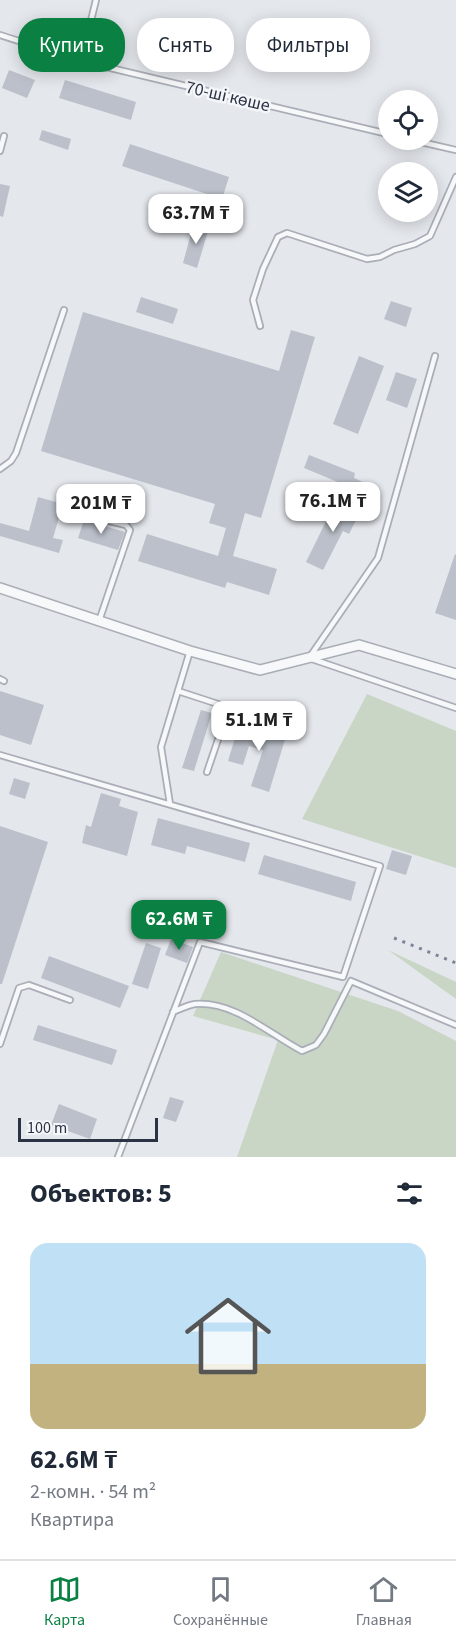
<!DOCTYPE html>
<html lang="ru">
<meta charset="utf-8">
<style>
:root{--surface:#fff;--page:#f2f2f3;--text:#1f2937;--muted:#747a83;--line:#e0e1e3;--accent:#0b8043}
body{margin:0;font-family:"Source Sans 3",sans-serif;background:var(--page);color:var(--text);height:100vh;display:flex;flex-direction:column;font-size:22px;white-space:nowrap}
*{box-sizing:border-box;margin:0}
p{font-size:20px;color:var(--muted)}
.icon{flex:none;width:33px;height:33px;fill:none;stroke:currentColor;stroke-width:2;stroke-linecap:round;stroke-linejoin:round}
.map{position:relative;height:1157px;overflow:hidden}
.side{display:flex;flex-direction:column;background:var(--surface);flex:1}
.side>*{flex:none}
.top-card{position:absolute;left:18px;top:18px;width:420px;height:54px;display:flex;gap:12px}
.buttons{position:absolute;left:378px;top:90px;display:grid;gap:12px}
.buttons a{display:grid;place-items:center;width:60px;height:60px;border-radius:50%;background:var(--surface);box-shadow:0 3px 15px #0003;font-size:30px}
.scale{position:absolute;left:18px;bottom:15px;width:140px;box-sizing:border-box;padding-left:6px;border:3px solid #2b3445;border-top:0;font-size:16px;line-height:21px;white-space:nowrap;color:#2b3445;-webkit-text-stroke:4px #f4f6f9;paint-order:stroke}
.price{position:absolute;translate:-50% -51px;padding:0 14px;border-radius:12px;background:#fff;color:#222;font-size:20px;line-height:39px;filter:drop-shadow(0 2px 3px #0008)}
.price::after{content:'';position:absolute;left:50%;top:36px;width:18px;height:14px;margin-left:-9px;background:inherit;clip-path:polygon(0 0,100% 0,50% 100%)}
.price.active{background:var(--accent);color:#fff}
ul{padding:0;list-style:none}
li{display:grid;align-content:center;gap:12px;height:318px;padding:0 30px}
li span{display:grid;place-items:center;height:186px;border-radius:18px;color:#555}
li>.icon{margin-inline-start:auto}
span .icon{width:108px;height:108px;fill:#fffc;stroke-width:1}
li b{font-size:26px}
h2{display:flex;justify-content:space-between;align-items:center;height:72px;padding:0 30px;font-size:26px}
.chip{padding:0 21px;border-radius:24px;background:var(--surface);box-shadow:0 3px 15px #0003;font-size:21px;line-height:54px}
.chip.active{background:var(--accent);color:#fff}
.dock{display:flex;justify-content:space-around;align-items:center;height:84px;border-top:2px solid var(--line);background:var(--surface);font-size:16px;color:var(--muted)}
.dock a{display:grid;justify-items:center;gap:3px}
.dock .active{color:var(--accent)}
.map>svg:first-child{display:block}
.green{fill:#c9d6c5}
.building{fill:#bbc0ca}
.lines{fill:none;stroke-linecap:round;stroke-linejoin:round}
.lane-casing{stroke:#a9aeb7;stroke-width:8}
.street-casing{stroke:#a9aeb7;stroke-width:12}
.lane{stroke:#f7f8fa;stroke-width:4.5}
.street{stroke:#f7f8fa;stroke-width:9}
.rail{stroke:#7d8696;stroke-width:3;stroke-dasharray:3 6;stroke-linecap:butt}
.labels{text-anchor:middle;stroke-width:5;stroke-linejoin:round;paint-order:stroke}
.street-label{font-size:18px;fill:#2b3445;stroke:#f4f6f9}
</style>
<div class="map">
<svg width="456" height="1157" viewBox="0 0 456 1157">
<rect width="100%" height="100%" fill="#e4e7ec"/>
<path class="green" d="M367,694l89,37v137l-154,-49z
M388,950l68,32v17z
M221,952l177,59 58,30v116h-219l41,-117 -85,-24z"/>
<path class="building" d="M9,70l26,10 -8,18 -25,-10z
M65,80l71,22 -5,18 -72,-22z
M42,130l29,9 -3,11 -29,-10z
M130,144l99,33 -7,22 -100,-33z
M0,184l10,2 -7,31 -3,-1z
M194,223l15,5 -12,40 -14,-5z
M141,297l37,12 -5,15 -37,-12z
M391,301l21,7 -6,19 -22,-8z
M83,312l196,59 12,-41 24,7 -54,181 -16,-5 -12,43 44,13 -8,26 -42,-13 -2,6 -87,-27 9,-27 71,22 8,-28 -17,-5 6,-19 -174,-53z
M359,356l25,10 -26,68 -25,-10z
M396,372l21,7 -10,29 -21,-8z
M309,455l46,18 -1,5 11,5 -3,9 -58,-24z
M38,497l25,7 -10,34 10,2 -4,13 -59,-17v-13l29,8z
M337,499l24,11 -12,24 -6,-3 -20,39 -17,-8z
M84,520l41,12 -7,18 -40,-12z
M455,554l1,1v65l-21,-7z
M0,691l44,14 -13,40 -31,-10z
M201,710l11,3 -18,58 -12,-3z
M241,718l13,4 -2,7 17,5 2,-6 16,5 -18,59 -18,-6 12,-36 -14,-4 -6,19 -15,-4z
M14,778l16,5 -5,16 -16,-5z
M101,793l20,6 -2,7 19,6 -11,44 -45,-13 4,-18 5,2z
M158,818l92,25 -5,19 -58,-16 -2,8 -34,-9z
M0,826l48,16 -46,142h-2z
M392,850l20,6 -6,19 -20,-6z
M264,855l92,27 -5,19 -93,-27z
M171,939l22,8 -6,16 -22,-8z
M146,943l15,5 -13,41 -16,-5z
M49,956l80,30 -9,22 -79,-30z
M38,1025l79,25 -5,15 -79,-25z
M170,1097l14,4 -8,21 -13,-4z
M59,1104l38,15 -7,20 -39,-14z"/>
<g class="lines">
<defs>
<path id="lane" d="M0,35l81,26 307,73
M81,61l15,-61
M412,140l44,10
M0,151l4,-15
M260,326l-7,-26 10,-31 15,-32 9,-4 80,26 13,-2 14,-7 21,-6 15,-8 26,-59
M435,356l-57,202 -69,100 147,50
M0,469l11,-8 5,-8 48,-143
M99,621l31,-91 -4,-5 -21,-5
M0,679l4,2
M178,691l46,15 4,4 -21,62
M0,755l380,111 -37,111 -143,-35 -82,215
M170,804l-9,-57 29,-96
M351,981l105,44
M173,1012c7,-3 15,-7 22,-8 40,-3 74,30 107,47l14,-6 8,-11 27,-53
M0,1044l19,-56 10,-3 41,15"/>
<path id="street" d="M0,588l190,63 70,19 99,-25 97,29"/>
</defs>
<use href="#lane" class="lane-casing"/>
<use href="#street" class="street-casing"/>
<use href="#lane" class="lane"/>
<use href="#street" class="street"/>
<path class="rail" d="M394,938l62,25"/>
</g>
<g class="labels">
<g class="street-label">
<text transform="translate(228 96) rotate(13)" y="6">70-ші көше</text>
</g>
</g>
</svg>
<div class="buttons">
<a><svg class="icon" aria-label="locate" viewBox="0 0 24 24"><circle cx="12" cy="12" r="6"/><path d="M12 2v4M12 18v4M2 12h4M18 12h4"/></svg></a>
<a><svg class="icon" aria-label="layers" viewBox="0 0 24 24"><path d="M12 4l9 5-9 5-9-5zM3 14l9 5 9-5"/></svg></a>
</div>
<div class="scale">100 m</div>
<b class="price" style="left:196px;top:245px">63.7M ₸</b>
<b class="price" style="left:333px;top:533px">76.1M ₸</b>
<b class="price" style="left:101px;top:535px">201M ₸</b>
<b class="price" style="left:259px;top:752px">51.1M ₸</b>
<b class="price active" style="left:179px;top:951px">62.6M ₸</b>
<div class="top-card">
<a class="chip active">Купить</a>
<a class="chip">Снять</a>
<a class="chip">Фильтры</a>
</div>
</div>
<section class="side">
<h2>Объектов: 5<svg class="icon" aria-label="filters" viewBox="0 0 24 24"><path d="M4 7h16M4 17h16"/><circle cx="9" cy="7" r="2"/><circle cx="15" cy="17" r="2"/></svg></h2>
<ul>
<li><span style="background:linear-gradient(#bfe0f5 65%,#c2b280 0)"><svg class="icon" aria-label="home" viewBox="0 0 24 24"><path d="M3 11l9-7 9 7M6 9v11h12V9"/></svg></span><div><b>62.6M ₸</b><p>2-комн. · 54 m²</p><p>Квартира</p></div></li>
</ul>
</section>
<nav class="dock">
<a class="active"><svg class="icon" aria-label="map" viewBox="0 0 24 24"><path d="M3 6l6-2 6 2 6-2v14l-6 2-6-2-6 2zM9 4v14M15 6v14"/></svg>Карта</a>
<a><svg class="icon" aria-label="saved" viewBox="0 0 24 24"><path d="M7 4h10v16l-5-4-5 4z"/></svg>Сохранённые</a>
<a><svg class="icon" aria-label="home" viewBox="0 0 24 24"><path d="M3 11l9-7 9 7M6 9v11h12V9"/></svg>Главная</a>
</nav>
